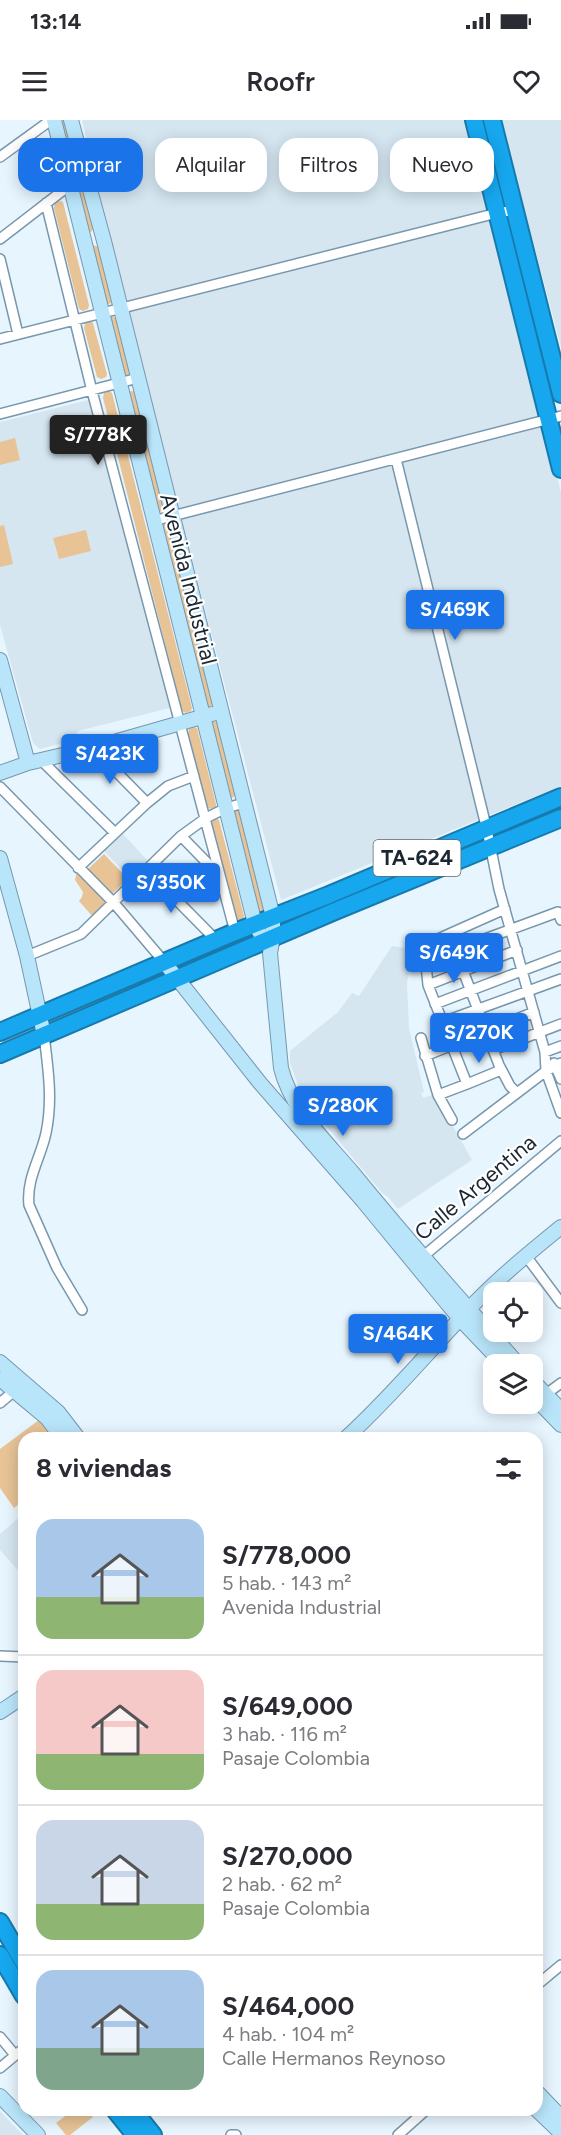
<!DOCTYPE html>
<html lang="es">
<meta charset="utf-8">
<style>
:root{--surface:#fff;--page:#f7f7f7;--text:#2b2b33;--muted:#7c7c81;--line:#e1e1e2;--accent:#1a73e8}
body{margin:0;font-family:Figtree,sans-serif;background:var(--page);color:var(--text);height:100vh;display:flex;flex-direction:column;font-size:22px;white-space:nowrap}
*{box-sizing:border-box;margin:0}
p{font-size:20px;color:var(--muted)}
.icon{flex:none;width:33px;height:33px;fill:none;stroke:currentColor;stroke-width:2;stroke-linecap:round;stroke-linejoin:round}
.map{position:relative;flex:1;overflow:hidden}
.side{position:absolute;left:18px;top:1312px;width:525px;height:684px;display:flex;flex-direction:column;background:var(--surface);border-radius:18px;box-shadow:0 3px 15px #0003}
.side>*{flex:none}
.guide{position:absolute;left:18px;top:18px;width:525px;height:54px;display:flex;gap:12px}
.controls{position:absolute;left:483px;top:1162px;display:grid;gap:12px}
.controls a{display:grid;place-items:center;width:60px;height:60px;border-radius:12px;background:var(--surface);box-shadow:0 3px 15px #0003;font-size:30px}
.price{position:absolute;translate:-50% -51px;padding:0 14px;border-radius:6px;background:var(--accent);color:#fff;font-size:20px;line-height:39px;filter:drop-shadow(0 2px 3px #0008)}
.price::after{content:'';position:absolute;left:50%;top:36px;width:18px;height:14px;margin-left:-9px;background:inherit;clip-path:polygon(0 0,100% 0,50% 100%)}
.price.on{background:#222;color:#fff}
ul{padding:0;list-style:none}
li{display:flex;align-items:center;gap:18px;height:150px;padding:0 18px}
li+li{border-top:2px solid var(--line)}
li span{display:grid;place-items:center;flex:none;width:168px;height:120px;border-radius:18px;color:#555}
li>.icon{margin-inline-start:auto}
span .icon{width:72px;height:72px;fill:#fffc;stroke-width:1}
li b{font-size:26px}
h2{display:flex;justify-content:space-between;align-items:center;height:72px;padding:0 18px;font-size:26px}
.pill{padding:0 21px;border-radius:18px;background:var(--surface);box-shadow:0 3px 15px #0003;font-size:21px;line-height:54px}
.pill.on{background:var(--accent);color:#fff}
.status{display:flex;justify-content:space-between;align-items:center;height:42px;padding:0 30px;background:var(--surface);direction:ltr}
.status svg{height:16px;fill:currentColor}
header{display:flex;justify-content:space-between;align-items:center;height:78px;padding:0 18px;background:var(--surface);font-size:27px;font-weight:600}
.map>svg:first-child{display:block}
.built{fill:#d5e6f1}
.green{fill:#e7c396}
.lines{fill:none;stroke-linecap:round;stroke-linejoin:round}
.street-casing{stroke:#7897ad;stroke-width:12}
.secondary-casing{stroke:#7897ad;stroke-width:16}
.highway-casing{stroke:#187aac;stroke-width:20}
.street{stroke:#fff;stroke-width:9}
.secondary{stroke:#b9e5fa;stroke-width:14}
.highway{stroke:#16a7ef;stroke-width:16}
.labels{text-anchor:middle;stroke-width:4.5;stroke-linejoin:round;paint-order:stroke}
.shield{fill:#fff;stroke:#5f686e;stroke-width:1.5}
.shield-label{font-size:21px;font-weight:bold;fill:#1b2730}
.street-label{font-size:22px;fill:#1b2730;stroke:#fff}
</style>
<div class="status"><b>13:14</b><svg viewBox="0 0 49 12"><path d="M0 12V9h3v3zM5 12V6h3v6zM10 12V3h3v9zM15 12V0h3v12zM26 1h20v11H26zM47 4h2v5h-2z"/></svg></div>
<header><svg class="icon" aria-label="menu" viewBox="0 0 24 24"><path d="M4 6h16M4 12h16M4 18h16"/></svg>Roofr<svg class="icon" aria-label="heart" viewBox="0 0 24 24"><path d="M12 20l-8-8c-3-5 5-10 8-4 3-6 11-1 8 4z"/></svg></header>
<div class="map">
<svg width="561" height="2015" viewBox="0 0 561 2015">
<rect width="100%" height="100%" fill="#e7f5fe"/>
<path class="built" d="M82,0h382l97,372v294l-280,114 -153,-585z
M501,0h60v227z
M88,280l82,308 -92,23 -5,9 -33,9 -7,-6 -33,-118v-203z
M123,714l25,27 -18,17 -26,-27z
M392,826l21,3 -6,34 2,45 15,64 -3,1 2,5 12,-4 37,66 -74,49 -10,-12 -6,-4 -73,-88 -10,-17 -9,-25v-12l48,-39 14,-19 7,3z
M24,1393v64l-24,-27v-16z
M0,1991l23,24h-23z"/>
<path class="green" d="M59,0l9,2 26,104 -2,5 -4,3z
M60,81l3,1 26,103 -1,4 -5,2 -4,-2 -25,-101 1,-5z
M92,125l8,2 12,51 -1,5 -5,2z
M109,196l8,2 13,51 -1,5 -5,2z
M90,201l3,2 14,51 -1,3 -5,2 -4,-2 -13,-49 1,-4z
M109,271l3,2 80,315 -1,3 -5,2 -4,-2 -79,-313 1,-5z
M132,271l4,2 28,112 -1,5 -5,3 -30,-121z
M15,318l5,22 -20,5v-23z
M165,403l5,2 43,175 -1,5 -5,3 -45,-184z
M4,405l9,39 -13,3v-41z
M86,410l5,21 -32,8 -6,-21z
M210,600l8,2 18,69 -1,5 -5,3z
M194,607l3,1 19,76v3l-5,2 -4,-2 -19,-73 1,-5z
M134,626l-21,16 -8,-11z
M561,682v10l-65,25 -2,-4z
M233,689l9,2 23,94 -1,6 -4,2 -4,-2 -24,-98z
M216,698l3,2 25,96 -1,3 -5,3 -3,-3 -25,-94 1,-5z
M104,734l24,25 -16,15 -24,-25z
M77,751l30,32 -14,14 -14,-16 3,-4 1,-5 -8,-12z
M248,815l2,3 -68,33 -7,-4 3,-4z
M164,851l1,7 -115,47 -3,-4 2,-5z
M39,1300l15,18h-30v62l-10,8 -14,-20v-39z
M72,1991h16l5,6 -23,18h-4l-10,-12z"/>
<g class="lines">
<defs>
<path id="street" d="M0,37l51,-37
M46,83l46,188 143,541
M0,119l70,-54
M0,139l18,75
M0,219l497,-126 18,-3
M0,294l138,-36
M396,339l91,371 12,59 46,163 1,19 15,42
M153,401l408,-105
M93,628l54,55
M41,640l74,73
M0,667l114,116 51,60
M181,716l36,37
M78,748l69,-65 21,-17 26,-10
M146,749l70,71
M505,789l-56,25 50,131 11,21 7,7
M27,836l54,-22 100,-98 25,-18 20,-10 18,-5
M426,844l3,-21 20,-9
M428,865l89,-35
M435,884l126,-48
M443,902l118,-43
M44,915c4,33 9,65 2,98 -5,24 -20,46 -17,72l28,63 25,42
M421,918l17,57 14,25
M493,930l68,-26
M545,932l16,-6
M425,936l109,-44
M554,943l7,16
M467,964l34,-14
M438,975l29,-11 -39,-99 -2,-21 29,-14 103,-38 3,8
M463,1014l83,-63 15,-8
M526,1136l35,47
M420,1139l141,-118
M542,1277l19,-14
M0,1283l14,-12
M0,1536l24,1
M537,1865l24,-20
M0,1917l15,18
M0,1948l24,-20
M231,2015h5
M398,2015l28,-25"/>
<path id="secondary" d="M54,0l201,804 9,17
M71,0l33,121 169,676v20l-3,16 11,115c10,41 44,72 71,104 54,66 110,130 167,193
M0,540l28,103
M0,653l28,-10 65,-15 119,-34
M0,738l27,98 17,79
M165,843l95,120 103,118 97,118 44,46
M0,1242l58,50 20,26
M0,1259l47,39 15,20
M532,1260l29,30
M532,1275l29,30
M346,1318c44,-40 82,-86 123,-129 28,-30 60,-56 92,-82
M0,1592l24,-16
M537,1972l24,25
M0,1976l38,39
M537,1990l24,23"/>
<path id="highway" d="M474,0l87,349
M492,0l69,274
M0,912l235,-100 94,-37 232,-98
M0,934l335,-143 226,-93
M0,1802l24,41
M0,1835l24,41
M115,1990l20,25
M133,1990l20,25"/>
</defs>
<use href="#street" class="street-casing"/>
<use href="#secondary" class="secondary-casing"/>
<use href="#highway" class="highway-casing"/>
<use href="#street" class="street"/>
<use href="#secondary" class="secondary"/>
<use href="#highway" class="highway"/>
</g>
<g class="labels">
<rect class="shield" x="373.5" y="720" width="87" height="36" rx="4.5"/>
<g class="shield-label">
<text x="417" y="745">TA-624</text>
</g>
<g class="street-label">
<text transform="translate(189 459) rotate(76)" y="8">Avenida Industrial</text>
<text transform="translate(475 1067) rotate(-40)" y="8">Calle Argentina</text>
</g>
</g>
</svg>
<div class="controls">
<a><svg class="icon" aria-label="locate" viewBox="0 0 24 24"><circle cx="12" cy="12" r="6"/><path d="M12 2v4M12 18v4M2 12h4M18 12h4"/></svg></a>
<a><svg class="icon" aria-label="layers" viewBox="0 0 24 24"><path d="M12 4l9 5-9 5-9-5zM3 14l9 5 9-5"/></svg></a>
</div>
<b class="price on" style="left:98px;top:346px">S/778K</b>
<b class="price" style="left:455px;top:521px">S/469K</b>
<b class="price" style="left:110px;top:665px">S/423K</b>
<b class="price" style="left:171px;top:794px">S/350K</b>
<b class="price" style="left:454px;top:864px">S/649K</b>
<b class="price" style="left:479px;top:944px">S/270K</b>
<b class="price" style="left:343px;top:1017px">S/280K</b>
<b class="price" style="left:398px;top:1245px">S/464K</b>
<div class="guide">
<a class="pill on">Comprar</a>
<a class="pill">Alquilar</a>
<a class="pill">Filtros</a>
<a class="pill">Nuevo</a>
</div>
<section class="side">
<h2>8 viviendas<svg class="icon" aria-label="filters" viewBox="0 0 24 24"><path d="M4 7h16M4 17h16"/><circle cx="9" cy="7" r="2"/><circle cx="15" cy="17" r="2"/></svg></h2>
<ul>
<li><span style="background:linear-gradient(#a9c7e8 65%,#8fb573 0)"><svg class="icon" aria-label="home" viewBox="0 0 24 24"><path d="M3 11l9-7 9 7M6 9v11h12V9"/></svg></span><div><b>S/778,000</b><p>5 hab. · 143 m²</p><p>Avenida Industrial</p></div></li>
<li><span style="background:linear-gradient(#f6c9c9 70%,#8fb573 0)"><svg class="icon" aria-label="home" viewBox="0 0 24 24"><path d="M3 11l9-7 9 7M6 9v11h12V9"/></svg></span><div><b>S/649,000</b><p>3 hab. · 116 m²</p><p>Pasaje Colombia</p></div></li>
<li><span style="background:linear-gradient(#c9d6e8 70%,#8fb573 0)"><svg class="icon" aria-label="home" viewBox="0 0 24 24"><path d="M3 11l9-7 9 7M6 9v11h12V9"/></svg></span><div><b>S/270,000</b><p>2 hab. · 62 m²</p><p>Pasaje Colombia</p></div></li>
<li><span style="background:linear-gradient(#a9c7e8 65%,#7fa58c 0)"><svg class="icon" aria-label="home" viewBox="0 0 24 24"><path d="M3 11l9-7 9 7M6 9v11h12V9"/></svg></span><div><b>S/464,000</b><p>4 hab. · 104 m²</p><p>Calle Hermanos Reynoso</p></div></li>
</ul>
</section>
</div>
